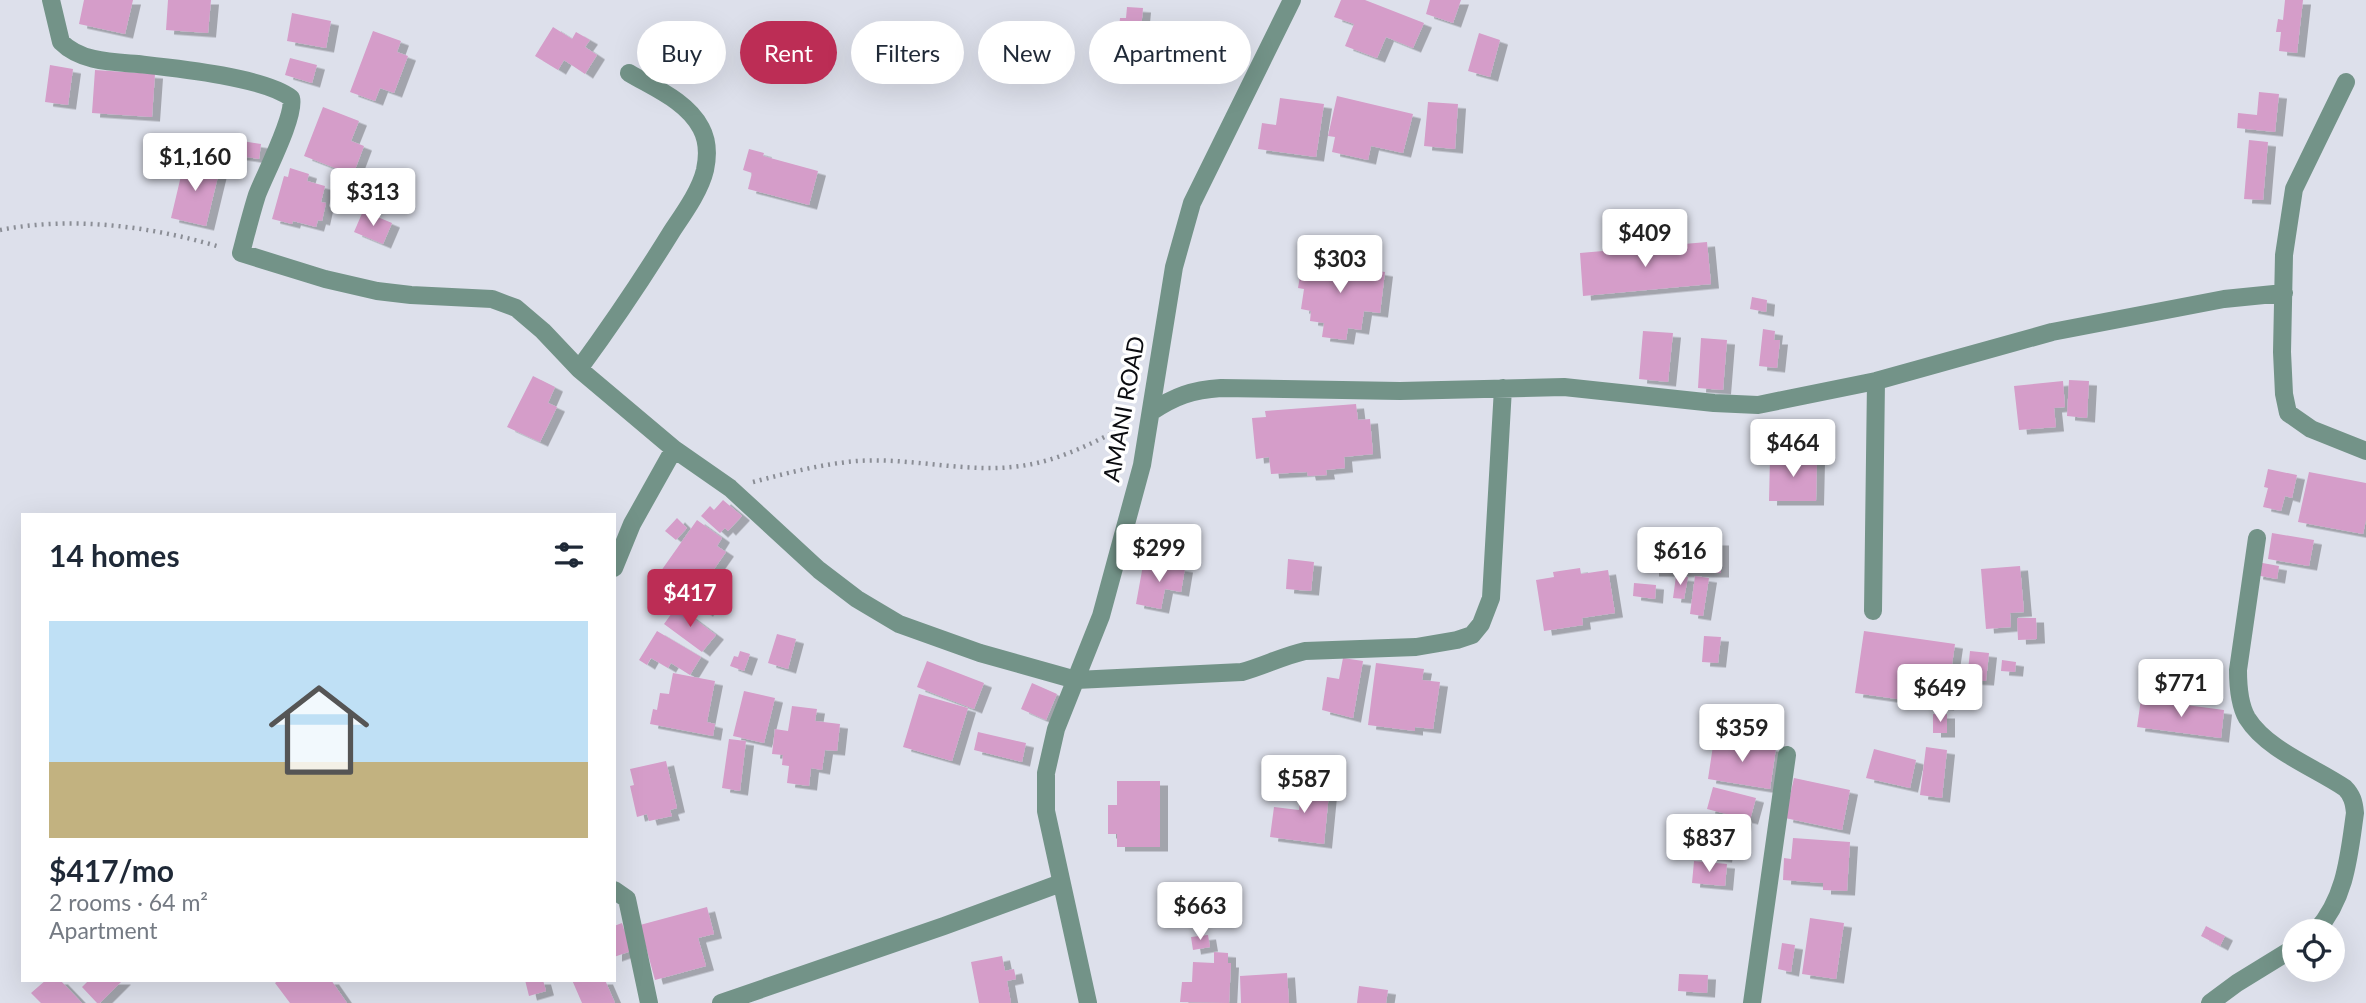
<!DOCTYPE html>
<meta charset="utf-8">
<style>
:root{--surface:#fff;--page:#f6f6f7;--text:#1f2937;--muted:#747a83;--line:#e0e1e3;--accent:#bc2d55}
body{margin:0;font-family:Lato,sans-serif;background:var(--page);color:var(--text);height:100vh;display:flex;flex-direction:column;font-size:26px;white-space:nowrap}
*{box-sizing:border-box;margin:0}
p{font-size:23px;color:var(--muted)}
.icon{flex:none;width:38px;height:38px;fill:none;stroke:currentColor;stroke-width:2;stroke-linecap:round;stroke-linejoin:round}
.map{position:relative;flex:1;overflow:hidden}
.drawer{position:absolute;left:21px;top:513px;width:595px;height:469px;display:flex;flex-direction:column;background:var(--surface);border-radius:0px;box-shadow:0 7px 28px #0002}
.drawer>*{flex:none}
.banner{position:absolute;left:637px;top:21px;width:665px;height:63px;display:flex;gap:14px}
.fabs{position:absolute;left:2282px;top:919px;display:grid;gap:14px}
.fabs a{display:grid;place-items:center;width:63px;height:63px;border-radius:50%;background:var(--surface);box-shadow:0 7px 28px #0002;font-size:35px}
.price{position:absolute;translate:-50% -60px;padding:0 16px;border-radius:7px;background:#fff;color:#222;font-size:23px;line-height:46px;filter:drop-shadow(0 2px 4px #0008)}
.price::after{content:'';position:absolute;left:50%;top:42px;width:21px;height:16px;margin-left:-10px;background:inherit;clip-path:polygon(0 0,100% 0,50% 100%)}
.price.active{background:var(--accent);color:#fff}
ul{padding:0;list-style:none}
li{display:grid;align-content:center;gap:14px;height:371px;padding:0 28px}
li+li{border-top:2px solid var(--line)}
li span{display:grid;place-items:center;height:217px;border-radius:0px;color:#555}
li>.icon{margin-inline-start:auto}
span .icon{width:126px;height:126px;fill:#fffc;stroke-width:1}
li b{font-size:30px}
h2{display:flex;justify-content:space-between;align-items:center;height:84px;padding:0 28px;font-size:30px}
.tag{padding:0 24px;border-radius:32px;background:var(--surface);box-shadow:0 7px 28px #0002;font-size:24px;line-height:63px}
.tag.active{background:var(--accent);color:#fff}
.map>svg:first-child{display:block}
.building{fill:#d59dc9;filter:url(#shadow)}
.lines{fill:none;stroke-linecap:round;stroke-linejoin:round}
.path{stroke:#8b8e96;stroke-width:4.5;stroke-dasharray:2 5;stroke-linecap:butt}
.minor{stroke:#739388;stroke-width:18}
.labels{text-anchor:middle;stroke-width:7;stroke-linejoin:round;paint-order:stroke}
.street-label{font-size:23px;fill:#0b0c10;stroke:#fff}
</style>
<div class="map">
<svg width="2366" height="1003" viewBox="0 0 2366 1003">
<defs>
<filter id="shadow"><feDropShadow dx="8" dy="4.5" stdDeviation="0" flood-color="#0004"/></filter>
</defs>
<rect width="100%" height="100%" fill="#dde0eb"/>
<path class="building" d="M84,0h49l-8,34 -46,-10z
M168,0h43l-3,33 -42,-3z
M1341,0h24l59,23 -11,25 -27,-11 -9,21 -32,-12 9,-22 -20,-7z
M1430,0h31l-8,23 -27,-9z
M2285,0h18l-6,53 -18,-2 2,-19h-5l2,-13 5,1z
M1127,7l16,1 -2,21 -22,-1 1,-10h6z
M292,13l39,8 -5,27 -39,-7z
M553,27l19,12 4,-7 14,8 -5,7 12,8 -12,19 -21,-14 -6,10 -23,-14z
M373,31l28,10 -4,11 11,4 -14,37 -14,-5 -5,13 -25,-9z
M1479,33l21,7 -10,37 -22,-6z
M762,37l34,8 -7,25 -23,-5 3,-13 -9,-3z
M290,58l27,7 -5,18 -27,-8z
M50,65l23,4 -5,36 -23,-3z
M95,70l60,4 -3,43 -60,-4z
M2259,92l20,2 -4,38 -38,-4 1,-15 19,2z
M1337,96l76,18 -10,39 -32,-7 -3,14 -36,-8 3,-15 -7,-1z
M1280,98l44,6 -8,53 -58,-8 4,-26 14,2z
M1428,102l30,2 -3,45 -31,-3z
M323,107l36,14 -8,20 13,5 -11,29 -49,-19z
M229,139l32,5 -2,15 -32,-5z
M2249,140l19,2 -5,58 -19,-1z
M749,149l15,4 -1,3 55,15 -9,34 -61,-16 4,-16 -9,-3z
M185,159l35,9 -14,58 -35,-8z
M290,168l19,6 -2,7 18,5 -4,16 5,1 -4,18 -4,-1 -2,7 -23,-6 -1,3 -20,-5 12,-43 4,1z
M363,211l29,12 -9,21 -29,-12z
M1707,242l4,42 -128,12 -3,-43z
M1303,258l64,9v2l18,3 -5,41 -16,-2 -3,19 -13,-2 -2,12 -24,-3 2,-14 -14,-2 1,-10 -10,-2 3,-20 -6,-1z
M1752,297l15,3 -1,12 -16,-3z
M1763,329l12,2 -1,9h6l-3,28 -18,-2z
M1643,331l30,2 -5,49 -29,-3z
M1701,338l26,2 -4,50 -25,-2z
M533,376l22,11 -7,16 9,4 -17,35 -33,-15z
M2069,380l20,1 -2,37 -20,-2z
M2063,381l2,26 -11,1 2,19 -37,3 -5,-44z
M1356,404l2,16 12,-1 3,35 -29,3 1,11 -19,2 1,5 -19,1 -1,-4 -36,2 -2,-17 -13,2 -4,-41 14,-1 -1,-6z
M1770,457l47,1 -1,43h-47z
M2268,469l29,6 -5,23 -7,-2 -4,15 -18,-4 5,-19 -4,-1z
M2309,472l57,11v37l-3,14 -65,-12z
M723,500l19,16 -14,15 -3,-3 -5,5 -19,-17 9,-10 4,4z
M677,518l10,10 -11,12 -11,-9z
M697,520l25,18 -5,8 9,6 -16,23 14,9 -19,28 -49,-34z
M2272,533l42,7 -5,26 -41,-7z
M1651,540l70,1v32l-70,-1z
M1288,559l26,3 -3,29 -25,-2z
M2257,562l22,4 -2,13 -22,-4z
M1157,563l28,5 -4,24 -16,-3 -4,20 -25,-5 7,-39 13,2z
M2020,566l4,46 -14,1 1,14 -25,2 -5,-60z
M1580,568l1,6 27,-4 7,43 -33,5 1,7 -39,6 -8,-51 18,-3 -1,-5z
M1676,576l12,1 -4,22 -11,-1z
M1695,576l14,2 -6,38 -13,-2z
M1634,583l22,2 -1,14 -22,-3z
M677,606l39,29 -14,17 -38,-28z
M2017,618h19l1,21 -19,1z
M657,631l44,26 -11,18 -19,-12 -3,5 -17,-10 -4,7 -8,-5z
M1864,631l91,13 -9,62 -91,-13z
M777,634l19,5 -8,30 -20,-6z
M1704,636l17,1 -3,26 -16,-1z
M740,651l10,3 -6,17 -14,-5 4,-10 4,1z
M1970,651l19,2 -3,28 -19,-1z
M1343,658l20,3 -10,57 -31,-8 5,-33 12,2z
M2002,660l14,2 -1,10 -14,-1z
M927,661l57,22 -10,26 -57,-22z
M1376,663l48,6 -2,11 18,2 -7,47 -18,-2v4l-47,-6z
M673,673l42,8 -8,41 8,2 -2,12 -63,-12 3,-15 4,1 3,-17 9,1z
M1032,683l25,11 -11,26 -25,-11z
M744,691l31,7 -11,45 -31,-7z
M919,694l49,14 -16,53 -49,-14z
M2141,699l83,11 -3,28 -84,-11z
M792,706l25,3 -2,12 25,3 -3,27 -12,-1 -3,20 -11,-2 -2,18 -22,-3 2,-17 -7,-1 1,-10 -11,-1 3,-25 13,2z
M1933,714h14v19h-14z
M978,732l48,11 -4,19 -48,-12z
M729,739l17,2 -6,50 -18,-3z
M1714,739l62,9 -6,41 -62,-10z
M1926,747l21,3 -5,48 -22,-3z
M1874,749l42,11 -6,28 -44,-10z
M666,761l11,47 -7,2 2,6 -23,5 -2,-7 -10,3 -7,-31 4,-1 -4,-16z
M1794,778l56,12 -8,40 -57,-12z
M1303,779l27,4 -6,61 -54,-7 4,-30 25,3z
M1117,781h43v66h-43v-13h-9v-29h9z
M1713,787l43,11 -6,22 -43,-11z
M1708,814l36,5 -2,18 -36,-6z
M1696,835l31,5 -3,18 -31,-4z
M1793,838l57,4 -3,49 -24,-1v-7l-40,-3 1,-22 7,1z
M1694,861l33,3 -2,22 -33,-3z
M707,907l7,27 -16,4 8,28 -51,14 -15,-55z
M1810,918l34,5 -8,56 -34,-5z
M622,923l9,28 -17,6v-31z
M2206,926l19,10 -5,10 -19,-10z
M1208,935l2,12 -17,3 -2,-13z
M1782,943l13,2 -4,27 -13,-3z
M1214,952l14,1v10h3l-2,40 -49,-1 2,-20h10l1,-20 21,1z
M1002,956l3,15 9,-2 2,10 -9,2 4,22h-32l-8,-41z
M1287,973l2,30h-48l-1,-27z
M1679,974l29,1 -1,18 -29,-2z
M46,980h14l22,23h-41l-10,-10z
M89,980h34l-23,23h-3l-15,-16z
M279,980h52l16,23h-57l-15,-20z
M525,980h18l3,11 -17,5z
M572,980h33l10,23h-33z
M1359,986l29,4 -2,13h-29z"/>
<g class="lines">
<path class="path" d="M0,230c71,-14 151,-4 220,17
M753,482c34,-9 69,-18 104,-21 56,-4 115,14 170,4 35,-6 68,-23 99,-39"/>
<path class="minor" d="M51,0l10,42c20,20 51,20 77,22 36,4 126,13 153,34 5,17 -26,76 -34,97 -6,19 -11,39 -16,58l84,26 52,12 34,4 81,4 24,9 27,23 36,38 95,80 56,39 89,82 38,29 42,25 81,29 96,27 166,-8c22,-6 41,-16 63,-21l111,-4 41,-7 15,-5 9,-11 10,-26 12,-210
M2346,82l-52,107 -10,66 -2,97 2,42 4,19 23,16 55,22
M579,369c33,-45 64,-91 93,-138 12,-18 28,-40 33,-61 3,-14 3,-29 -4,-42 -14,-27 -47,-40 -72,-55
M1151,412c24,-16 41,-22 70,-24l179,3 164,-4 150,16 44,2 118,-24 176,-49 172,-33 60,-6
M2257,538l-19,132c0,15 1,34 9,48 20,32 67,49 98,70 7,7 9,14 10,25 -6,42 -9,85 -39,118
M614,568l18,-44 42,-75
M1873,611l3,-230
M614,890l13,9 22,104
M721,1003l223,-77 117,-43
M1088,1003l-42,-192v-38l10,-44 45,-113 41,-151 32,-198 18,-64 100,-203
M1752,1003l35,-248
M2210,1003l27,-20 57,-35"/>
</g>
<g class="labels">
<g class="street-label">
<text transform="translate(1124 409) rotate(-80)" y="8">AMANI ROAD</text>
</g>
</g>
</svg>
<div class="fabs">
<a><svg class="icon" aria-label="locate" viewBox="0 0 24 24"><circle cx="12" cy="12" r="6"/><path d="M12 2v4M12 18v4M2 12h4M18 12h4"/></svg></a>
</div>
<b class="price" style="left:195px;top:193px">$1,160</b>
<b class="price" style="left:373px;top:228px">$313</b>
<b class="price" style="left:1645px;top:269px">$409</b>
<b class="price" style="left:1340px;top:295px">$303</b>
<b class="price" style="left:1793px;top:479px">$464</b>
<b class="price" style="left:1159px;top:584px">$299</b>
<b class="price" style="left:1680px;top:587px">$616</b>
<b class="price active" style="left:690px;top:629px">$417</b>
<b class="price" style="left:2181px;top:719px">$771</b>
<b class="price" style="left:1940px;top:724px">$649</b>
<b class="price" style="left:1742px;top:764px">$359</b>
<b class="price" style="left:1304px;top:815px">$587</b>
<b class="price" style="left:1709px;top:874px">$837</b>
<b class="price" style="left:1200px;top:942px">$663</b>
<div class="banner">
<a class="tag">Buy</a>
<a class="tag active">Rent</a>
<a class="tag">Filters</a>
<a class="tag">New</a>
<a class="tag">Apartment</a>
</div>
<section class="drawer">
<h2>14 homes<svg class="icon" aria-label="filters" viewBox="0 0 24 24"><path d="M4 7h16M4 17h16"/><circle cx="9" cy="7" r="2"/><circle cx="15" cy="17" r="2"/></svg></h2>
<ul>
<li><span style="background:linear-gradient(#bfe0f5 65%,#c2b280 0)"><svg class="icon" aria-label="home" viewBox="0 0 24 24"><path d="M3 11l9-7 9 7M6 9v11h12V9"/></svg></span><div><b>$417/mo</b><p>2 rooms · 64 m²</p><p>Apartment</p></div></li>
</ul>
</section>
</div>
